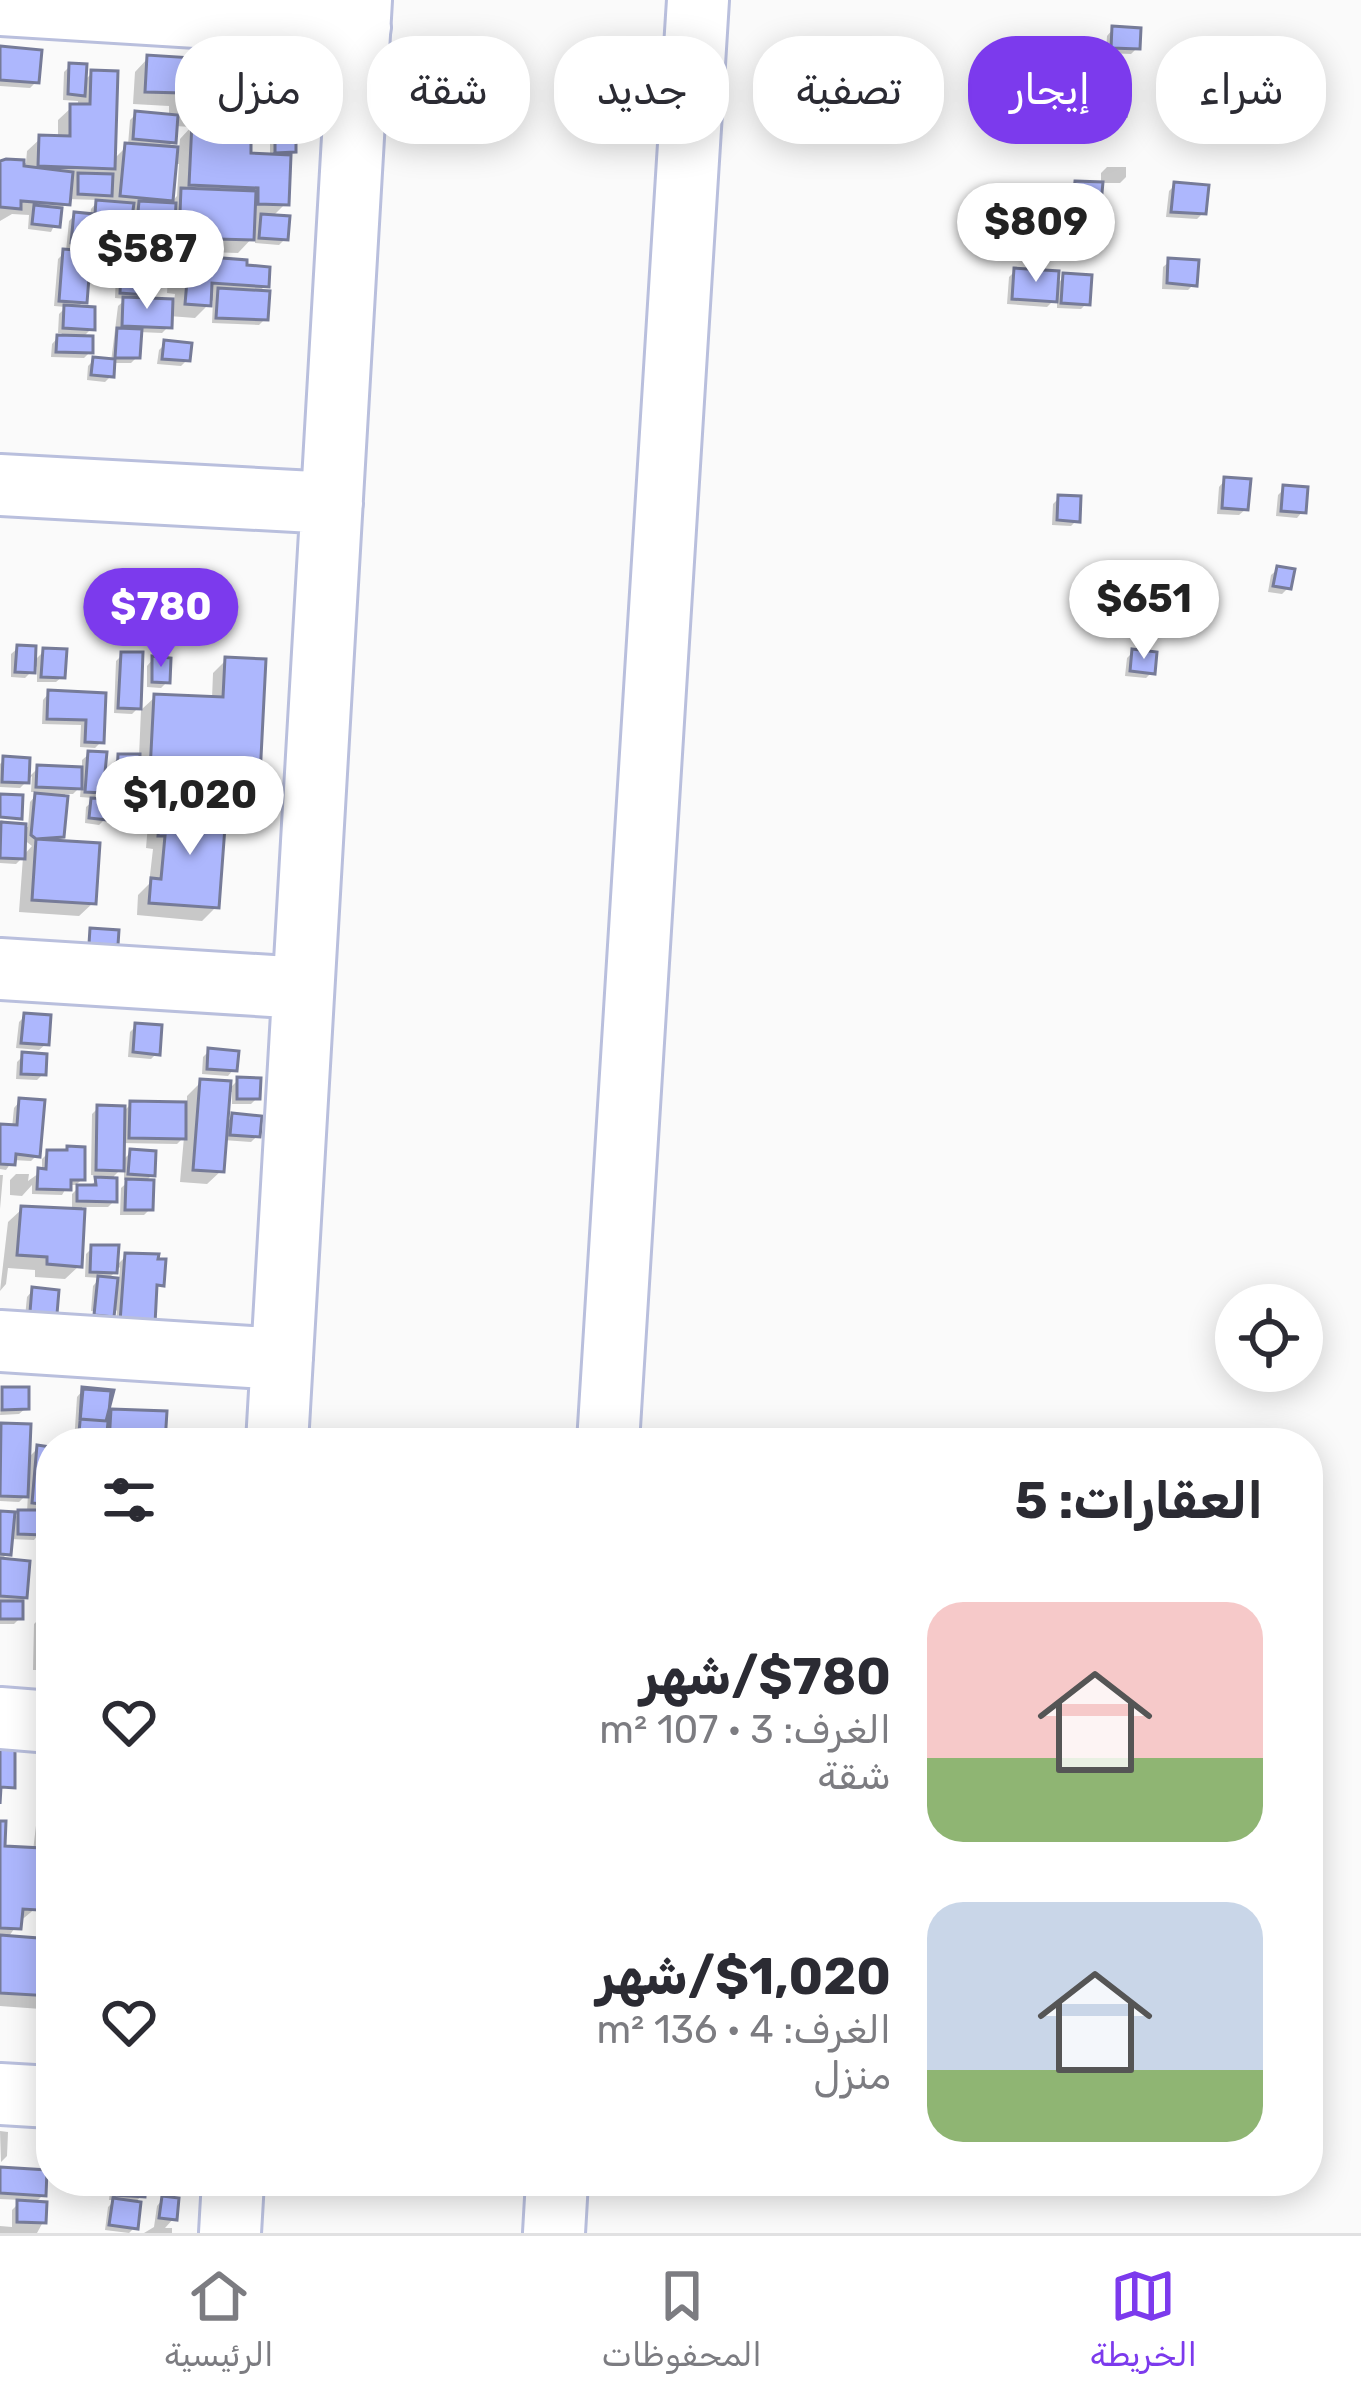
<!DOCTYPE html>
<html lang="ar">
<meta charset="utf-8">
<style>
:root{--surface:#fff;--page:#f7f7f7;--text:#2b2b33;--muted:#7c7c81;--line:#e1e1e2;--accent:#7c3aed}
body{margin:0;font-family:Rubik,"Noto Naskh Arabic",sans-serif;background:var(--page);color:var(--text);direction:rtl;height:100vh;display:flex;flex-direction:column;font-size:45px;white-space:nowrap}
*{box-sizing:border-box;margin:0}
p{font-size:39px;color:var(--muted)}
.icon{flex:none;width:66px;height:66px;fill:none;stroke:currentColor;stroke-width:2;stroke-linecap:round;stroke-linejoin:round}
.map{position:relative;flex:1;overflow:hidden;direction:ltr}
.sheet{position:absolute;left:36px;top:1428px;width:1287px;height:768px;display:flex;flex-direction:column;background:var(--surface);border-radius:48px;box-shadow:0 6px 30px #0003;direction:rtl}
.sheet>*{flex:none}
.hud{position:absolute;left:36px;top:36px;width:1290px;height:108px;direction:rtl;display:flex;gap:24px}
.controls{position:absolute;left:1215px;top:1284px;display:grid;gap:24px}
.controls a{display:grid;place-items:center;width:108px;height:108px;border-radius:50%;background:var(--surface);box-shadow:0 6px 30px #0003;font-size:60px}
.price{position:absolute;translate:-50% -102px;padding:0 27px;border-radius:42px;background:#fff;color:#222;font-size:39px;line-height:78px;filter:drop-shadow(0 3px 6px #0008)}
.price::after{content:'';position:absolute;left:50%;top:72px;width:36px;height:27px;margin-left:-18px;background:inherit;clip-path:polygon(0 0,100% 0,50% 100%)}
.price.on{background:var(--accent);color:#fff}
ul{padding:0;list-style:none}
li{display:flex;align-items:center;gap:36px;height:300px;padding:0 60px}
li span{display:grid;place-items:center;flex:none;width:336px;height:240px;border-radius:36px;color:#555}
li>.icon{margin-inline-start:auto}
span .icon{width:144px;height:144px;fill:#fffc;stroke-width:1}
li b{font-size:51px}
h2{display:flex;justify-content:space-between;align-items:center;height:144px;padding:0 60px;font-size:51px}
.pill{padding:0 42px;border-radius:48px;background:var(--surface);box-shadow:0 6px 30px #0003;font-size:42px;line-height:108px}
.pill.on{background:var(--accent);color:#fff}
.tabs{display:flex;justify-content:space-around;align-items:center;height:168px;border-top:3px solid var(--line);background:var(--surface);font-size:33px;color:var(--muted)}
.tabs a{display:grid;justify-items:center;gap:6px}
.tabs .on{color:var(--accent)}
.map>svg:first-child{display:block}
.shadow{fill:#0003;fill-rule:evenodd}
.building{fill:#adb7fd;stroke:#767b98;stroke-width:3}
.lines{fill:none;stroke-linecap:round;stroke-linejoin:round}
.minor-casing{stroke:#b9bfdd;stroke-width:66}
.minor{stroke:#fff;stroke-width:60}
</style>
<div class="map">
<svg width="1361" height="2233" viewBox="0 0 1361 2233">
<rect width="100%" height="100%" fill="#fafafa"/>
<path class="shadow" d="M1113,29l24,19 -6,6 -25,-1 1,-17z
M0,49l36,33 -6,6 -30,-2z
M209,56l16,17 9,-9 56,44 -6,6 -21,-1v-10l-27,-1v-6h-13l-2,25 27,35 22,1v-23l7,-6 16,23 -5,5 -2,47 -15,15 14,21 -6,6 -24,-2v-8l-17,18 -31,-1v8l59,25 -8,8 7,26 -6,6 -47,-2 1,-23 -18,18 -26,-2v10l-7,7 -23,-1 -2,25 -6,6h-19l-1,13 -6,6 -18,-2 1,-14 6,-6 17,2 7,-56 8,-7 -11,-1 1,-23 7,-6 20,24 -7,8 38,1 1,-8 -8,-1 2,-34 -7,7 -40,-4 2,-20 -16,10 -2,25 -7,7 -13,-1 -2,18 -7,7 15,20 -11,11 9,13 -6,6 -33,-1 1,-13 10,-11h-4l1,-19 7,-7 -12,-1 4,-47 8,-8 3,-30 6,-6 15,2 1,-8 8,-9 -32,-1 -16,33 -23,-3 1,-14 -17,-1 -12,7v-57l26,-1 1,-12 14,-13h17v-18l14,-13h6v-6l-15,-1 1,-28 6,-6 13,16 9,-9 20,88 16,-16 2,-25 6,-6 33,3v-11l-36,-2 2,-32 13,-14 56,4zM175,126l16,1 -11,12 -1,11 -13,-1 7,-7zM173,164h6l-2,32 -7,8zM133,219l-1,12 -13,11 3,-12z
M1277,57l27,22 -7,6 -29,-3 2,-18z
M1102,92l-5,41 -6,6 -19,-2 2,-15 6,-7 19,2z
M1107,167h19v10l-6,6h-19v-10z
M1076,184l22,18 -6,7 -24,-2 2,-17z
M1175,185l28,28 -6,6 -31,-2 3,-26z
M1170,261l24,23 -6,6 -26,-1 1,-22z
M1015,271l40,15 10,-10 22,27 -6,6 -24,-1v-11l-10,10 -40,-3 2,-27z
M165,344l22,16 -6,6 -24,-2 2,-14z
M1225,480l21,29 -7,6 -22,-1 2,-27z
M1284,489l19,22 -6,7 -21,-2 2,-21z
M1059,498l18,22 -6,6 -19,-1 1,-21z
M1278,569l10,19 -6,6 -14,-2 3,-17z
M18,648l14,15 12,-12 19,25 -7,6h-19v-16l-12,12 -14,-1v-23z
M1133,652l19,20 -6,6 -21,-2 2,-18z
M122,655l16,53 -6,6 -18,-1 2,-52z
M153,659l14,23 -6,6 -14,-1v-21z
M226,660l31,116 -13,13 -43,-2 -1,16 -10,10 26,94 -14,14 -65,-6 1,-20 11,-11 4,-35 -7,-1 2,-24 16,-17 -26,-1 1,-12 -10,9h-23l-1,16 -6,6 -14,-2 1,-16 7,-6 18,1 2,-39 6,-6h20l2,-47 14,-13 57,2 1,-26z
M49,693l54,3 -2,46 -6,6 -15,-1 1,-22 -39,-1 1,-24z
M89,754l11,38 -6,6 -14,-1 1,-11 -8,8h-8l-4,42 -7,7 39,60 -14,13 -60,-4 4,-55 -7,7 -16,-1v-35l4,-5 -4,-3 28,7 2,-25 9,-10h-8l1,-16 -12,12 -20,-1v-23l4,-4 22,20 12,-12 44,2v-10zM23,839l9,7 -10,11z
M25,1016l21,28 -7,6 -23,-2 3,-26z
M136,1026l21,27 -6,6 -23,-2 2,-25z
M209,1051l25,18 -6,7 -26,-2 1,-17z
M24,1055l19,19 -6,6 -21,-1 1,-17z
M238,1080l19,18 -6,6h-19v-12h-5l-3,33 9,-9 24,20 -6,6 -28,-2 -2,31 -14,13 -27,-2 4,-45 -7,7 -56,-1v19l10,-10 21,23 -8,8 6,26 -6,6h-24l1,-27 9,-8h-6v-14l-10,10v25l-6,6h-26l-3,59 -14,13 -30,-2v-7l-27,-2 -2,16 -6,7 8,-69 14,-13 50,3v-18l6,-6 12,-2 11,-10 -10,-1 1,-61 6,-6 24,5 9,-9 56,1v-9l14,-14 26,9z
M20,1101l17,54 -6,6 -18,-1 -7,10 -6,-1v-42l12,1 2,-20z
M48,1153l34,26 -6,6h-8l-6,10 -30,-1v-9l-10,11 -12,-1v-15l6,-6h13l-1,7 14,-10v-12z
M0,1175h3l-3,34z
M92,1248l23,19 11,-11 35,28 -45,43 1,-17 -7,7v-4l-19,-2 2,-25 7,-8 -15,-1 1,-23zM120,1267l-1,14 -12,-1z
M33,1290l21,22 -6,7 -23,-2 2,-20z
M3,1390l23,18 -7,6 -19,1z
M83,1390l21,22 60,2 -2,29h-88l3,-46z
M2,1426l25,33 11,-11 13,2 -2,53 -8,8 -1,22 -6,7 -24,-1 -2,14 -8,8 24,36 -4,21 -6,6h-14v-110l11,7 9,-8h7l1,-20 -9,9 -19,-1z
M40,1618h11v52h-18l1,-46z
M43,1811h8v41l-12,-1 -1,19 13,-12v27l-14,-1 -1,24 -17,14 -12,17 44,3v57l-10,10 -41,-3v-182l1,25 32,2 4,-34z
M44,2031l7,1v30l-14,-1 1,-24z
M0,2131l8,1 -1,24 -6,6z
M0,2170l43,25 -9,9 9,18 -6,11h-37v-7l12,1v-17l10,-10 -22,-1z
M111,2181h32l-1,14 -8,9 1,23 -6,6 -24,-3 3,-23 7,-7h-6z
M163,2199l11,19 -9,10h7v5h-28l10,-6 3,-21z"/>
<path class="building" d="M1112,26l29,2 -1,21 -29,-1z
M0,46l42,4 -3,33 -39,-3z
M208,53l21,2 -4,61 -45,-3 2,-20 -37,-1 2,-37 61,4z
M1276,54l32,3 -2,23 -33,-3z
M233,61l62,2 -2,46 -25,-1v-10l-28,-1 1,-6h-10z
M69,63l18,1 -2,32 -17,-2z
M91,70l27,1 -3,98 -77,-3 1,-31 31,1v-32h20z
M1105,84l23,1 -2,31 -23,-2z
M135,111l43,4 -2,28 -43,-4z
M1079,112l23,3 -2,19 -24,-2z
M203,117l40,2 -1,18h9v16l40,2 -2,50 -31,-1v-16l-69,-3 3,-63 11,1z
M296,124v28l-21,1v-28z
M125,143l53,4 -5,54 -53,-5z
M6,159l18,1v6l49,6 -3,33 -49,-4v8l-21,-2v-46z
M78,173l35,1 -1,22 -34,-2z
M1075,181l28,1 -2,22 -28,-2z
M1174,182l35,3 -3,29 -35,-2z
M181,188l75,3 -2,49 -75,-2z
M96,200l38,3 -3,22h-7l-2,23 -51,-5 3,-31 21,2z
M139,201l37,2 -1,23 -38,-3z
M34,205l28,3 -2,19 -28,-3z
M261,214l29,2 -2,24 -29,-2z
M129,228l45,3 -3,30 -44,-4z
M182,240l29,2 -1,15 37,3v5l23,2 -1,20 -57,-4 -1,23 -26,-2 2,-23 -8,-1z
M63,249l48,4 -2,26 -20,-2 -2,26 -28,-2z
M1168,258l31,2 -2,26 -30,-3z
M121,266l26,1 -1,28 -26,-2z
M1014,268l45,3 -2,31 -45,-3z
M1063,273l29,2 -2,30 -29,-2z
M218,288l52,3 -2,29 -52,-2z
M123,297l50,2 -1,29 -50,-2z
M64,305l31,2v23l-32,-2z
M117,328l25,1 -2,29h-25z
M57,335l36,1v17l-37,-1z
M164,340l28,3 -2,18 -28,-2z
M93,357l22,2 -1,18 -23,-2z
M1224,477l27,2 -3,31 -26,-2z
M1283,485l25,2 -2,26 -25,-2z
M1058,495l23,1 -1,26 -23,-2z
M1277,566l18,3 -4,20 -18,-3z
M17,645l19,1 -1,27 -20,-1z
M43,648l24,1 -2,29 -24,-1z
M1132,649l25,3 -2,22 -25,-3z
M121,652h22l-2,57 -23,-1z
M152,656l19,2 -1,25 -18,-1z
M225,657l41,2 -6,118 -110,-6 4,-77 69,3z
M48,690l58,3 -2,50 -19,-1 1,-22 -39,-1z
M88,751l19,1 -4,41 -18,-1z
M118,754h22l-1,44h-23z
M3,756l27,2 -1,25 -27,-1z
M37,765l45,2v22l-46,-2z
M144,775l61,4 -2,25 -60,-3z
M35,793l33,3 -4,41 -28,2 -5,-4z
M0,794l23,1 -1,24 -22,-2z
M91,798l19,1 -2,21 -19,-2z
M160,807l66,6 -7,95 -70,-5 2,-25 10,1 4,-43h-7z
M1,822l25,2 -1,35 -25,-1z
M36,839l64,4 -4,61 -64,-4z
M90,928l29,2 -1,15 -29,-1z
M24,1013l27,2 -2,30 -28,-2z
M135,1023l27,2 -2,30 -27,-3z
M208,1048l31,3 -2,20 -30,-2z
M22,1052l25,2 -1,21 -25,-1z
M237,1077l24,1 -1,21h-23z
M200,1079l31,2 -7,91 -31,-2z
M19,1098l26,2 -5,57 -24,-3 -1,11 -15,-1v-40l17,1z
M130,1101l56,1v37l-57,-1z
M97,1105l28,1 -1,65 -28,-1z
M232,1113l30,3 -2,21 -30,-2z
M67,1146l18,1v33h-14v10l-34,-1 1,-21 8,1 1,-19h20z
M130,1149l26,2 -1,25 -27,-2z
M95,1177l22,1v24l-40,-1v-16h19z
M126,1179l28,1 -1,30h-28z
M21,1206l64,3 -3,58 -35,-3v-7l-30,-2z
M91,1245h28l-2,28 -27,-1z
M125,1253l34,1 -1,5h8l-2,27 -7,-1 -2,39 -35,-2z
M98,1276l20,2 -4,39 -20,-2z
M32,1287l27,3 -2,24 -27,-2z
M2,1387h27v22l-27,1z
M82,1387l32,3 -8,31 -26,-2z
M83,1389l28,2 -5,52h-28z
M111,1409l56,2 -2,32h-56z
M1,1423l30,1 -3,73 -28,-1z
M37,1445l14,2v58l-19,-2z
M18,1510h26l-1,25 -25,-1z
M0,1511l15,1 -4,43 -11,-1z
M0,1558l30,3 -3,37 -27,-2z
M0,1601h23v18h-23z
M39,1614l12,1v50h-13z
M0,1737h15v51l-14,-1 -1,17z
M42,1808h9v39l-13,-2z
M0,1821h6l-1,25 37,2 -4,62 -15,-1 -2,20 -21,-1z
M0,1935l51,4v57l-51,-3z
M0,2167l47,3 -1,26 -46,-3z
M115,2181h31l-1,16 -31,-2z
M162,2196l17,2 -2,22 -18,-2z
M113,2198l28,4 -3,27 -29,-4z
M17,2200l30,2 -1,21 -29,-1z"/>
<g class="lines">
<defs>
<path id="minor" d="M0,5l360,22
M0,485l332,18
M0,969l303,19
M0,1341l282,18
M277,1443l84,-1443
M608,1443l90,-1443
M0,1718l51,4
M0,2094l51,3
M230,2233l3,-52
M554,2233l3,-52"/>
</defs>
<use href="#minor" class="minor-casing"/>
<use href="#minor" class="minor"/>
</g>
</svg>
<div class="controls">
<a><svg class="icon" aria-label="locate" viewBox="0 0 24 24"><circle cx="12" cy="12" r="6"/><path d="M12 2v4M12 18v4M2 12h4M18 12h4"/></svg></a>
</div>
<b class="price" style="left:1036px;top:285px">$809</b>
<b class="price" style="left:147px;top:312px">$587</b>
<b class="price" style="left:1144px;top:662px">$651</b>
<b class="price on" style="left:161px;top:670px">$780</b>
<b class="price" style="left:190px;top:858px">$1,020</b>
<div class="hud">
<a class="pill">شراء</a>
<a class="pill on">إيجار</a>
<a class="pill">تصفية</a>
<a class="pill">جديد</a>
<a class="pill">شقة</a>
<a class="pill">منزل</a>
</div>
<section class="sheet">
<h2>العقارات: 5<svg class="icon" aria-label="filters" viewBox="0 0 24 24"><path d="M4 7h16M4 17h16"/><circle cx="9" cy="7" r="2"/><circle cx="15" cy="17" r="2"/></svg></h2>
<ul>
<li><span style="background:linear-gradient(#f6c9c9 65%,#8fb573 0)"><svg class="icon" aria-label="home" viewBox="0 0 24 24"><path d="M3 11l9-7 9 7M6 9v11h12V9"/></svg></span><div><b>$780/شهر</b><p>الغرف: 3 · 107 m²</p><p>شقة</p></div><svg class="icon" aria-label="heart" viewBox="0 0 24 24"><path d="M12 20l-8-8c-3-5 5-10 8-4 3-6 11-1 8 4z"/></svg></li>
<li><span style="background:linear-gradient(#c9d6e8 70%,#8fb573 0)"><svg class="icon" aria-label="home" viewBox="0 0 24 24"><path d="M3 11l9-7 9 7M6 9v11h12V9"/></svg></span><div><b>$1,020/شهر</b><p>الغرف: 4 · 136 m²</p><p>منزل</p></div><svg class="icon" aria-label="heart" viewBox="0 0 24 24"><path d="M12 20l-8-8c-3-5 5-10 8-4 3-6 11-1 8 4z"/></svg></li>
</ul>
</section>
</div>
<nav class="tabs">
<a class="on"><svg class="icon" aria-label="map" viewBox="0 0 24 24"><path d="M3 6l6-2 6 2 6-2v14l-6 2-6-2-6 2zM9 4v14M15 6v14"/></svg>الخريطة</a>
<a><svg class="icon" aria-label="saved" viewBox="0 0 24 24"><path d="M7 4h10v16l-5-4-5 4z"/></svg>المحفوظات</a>
<a><svg class="icon" aria-label="home" viewBox="0 0 24 24"><path d="M3 11l9-7 9 7M6 9v11h12V9"/></svg>الرئيسية</a>
</nav>
